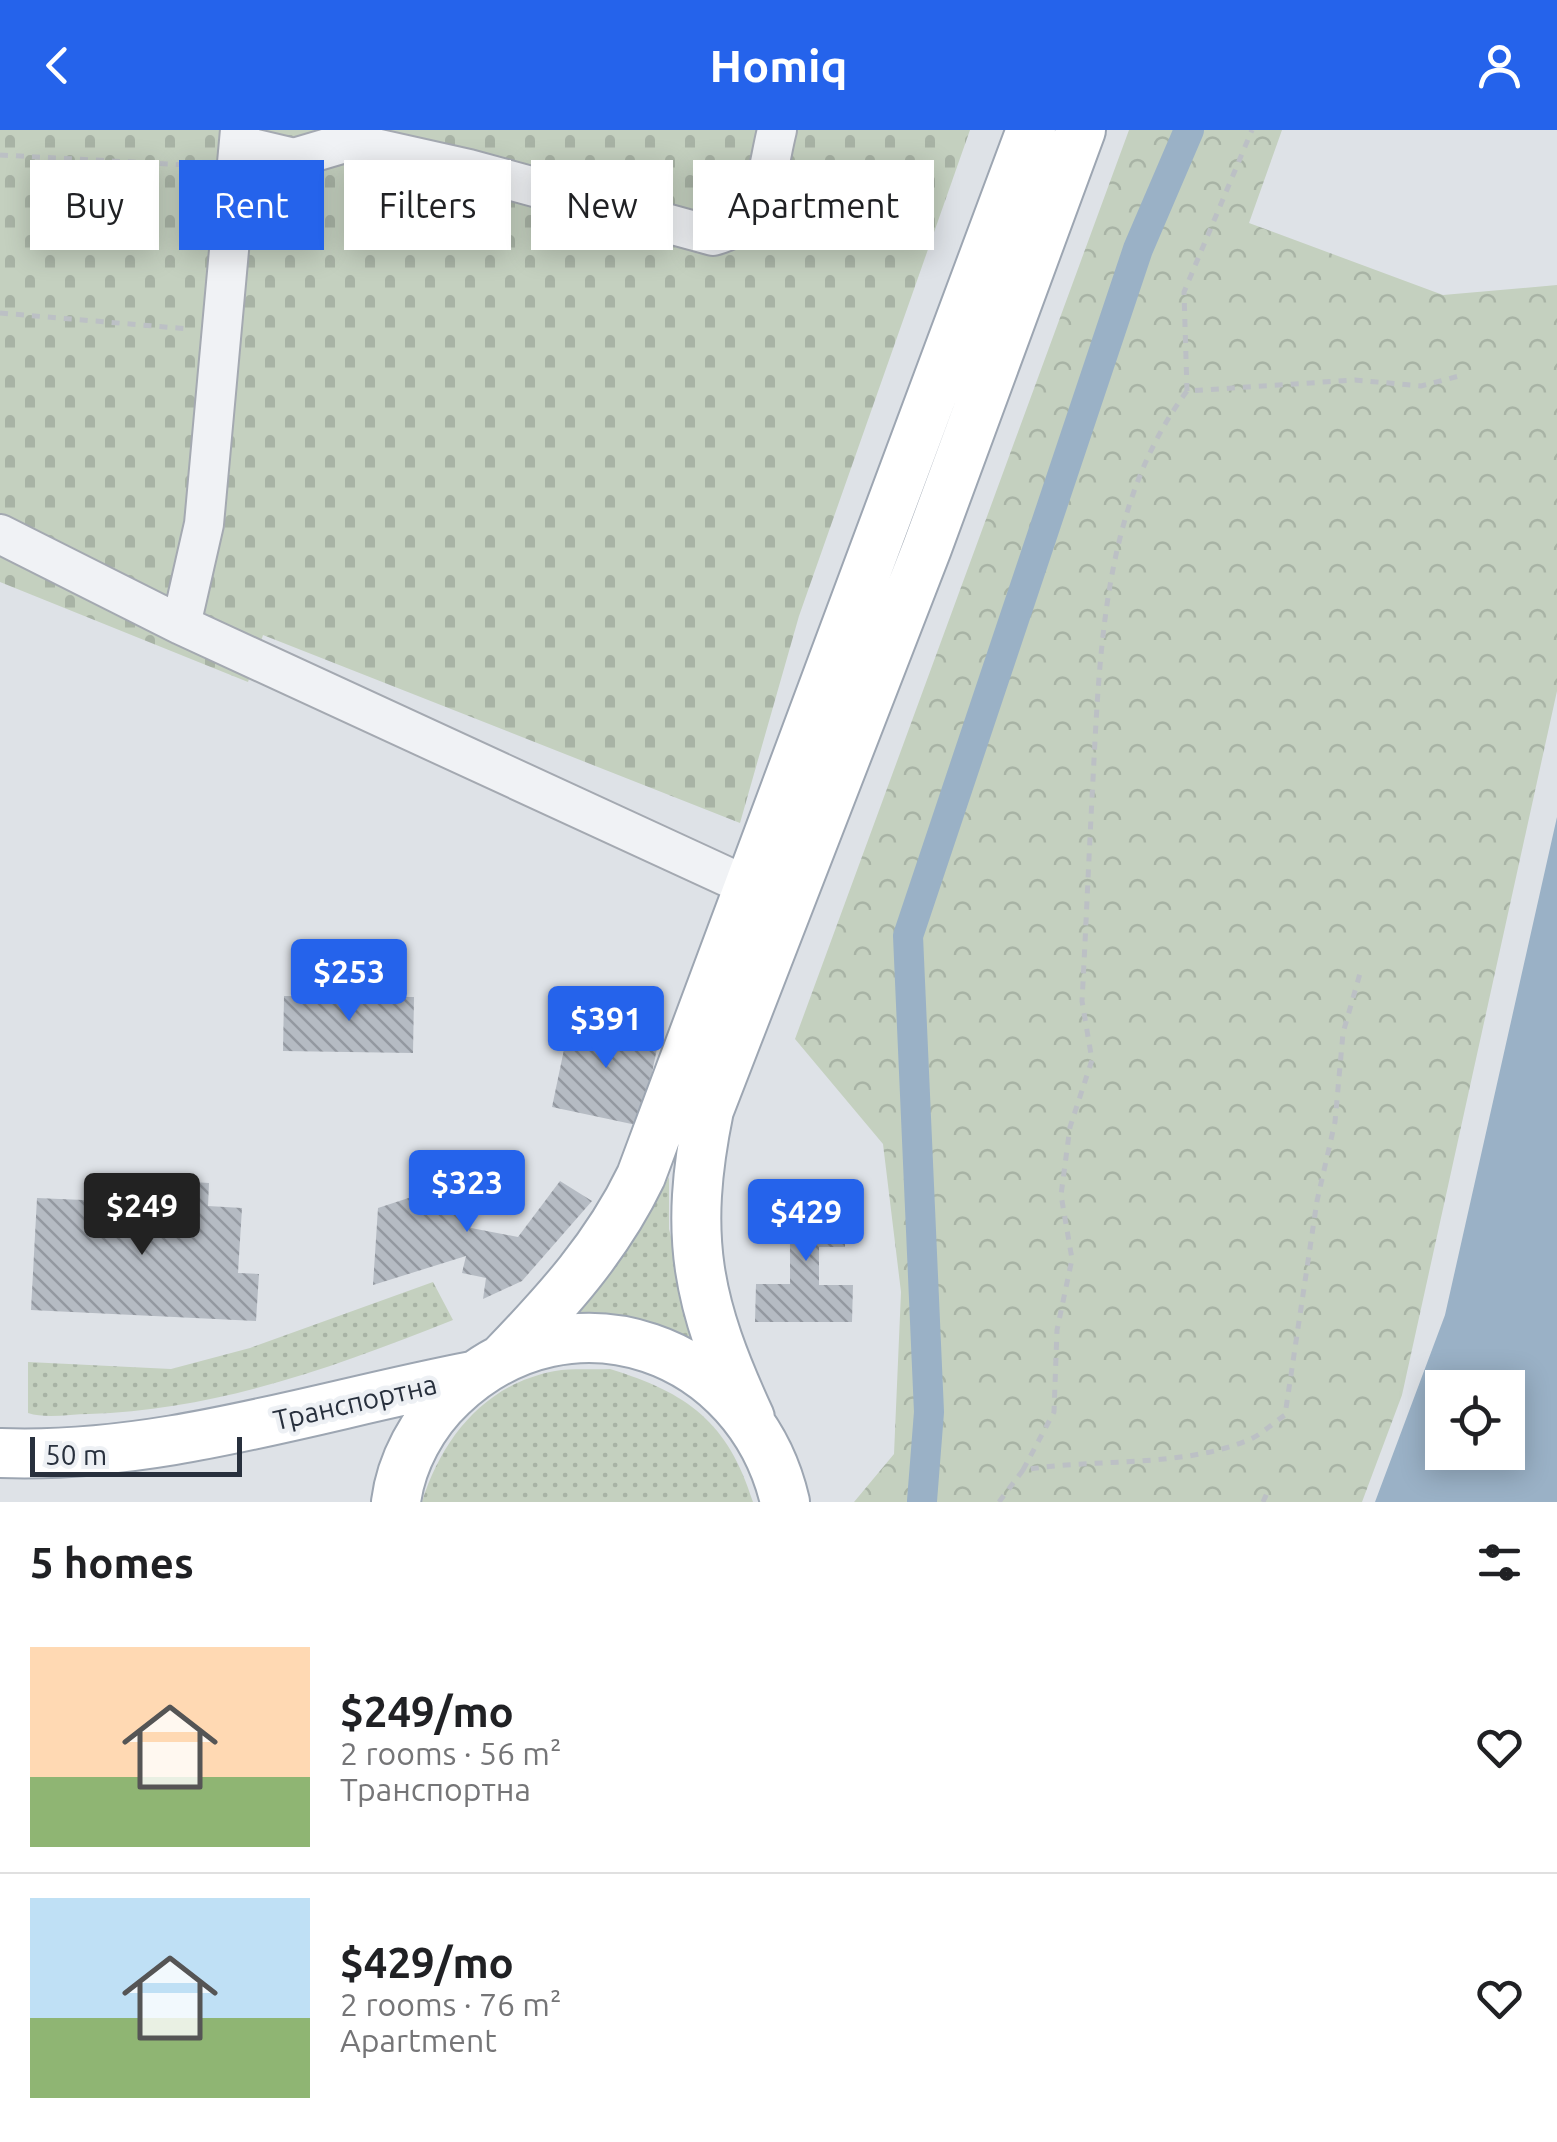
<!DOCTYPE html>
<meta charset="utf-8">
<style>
:root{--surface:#fff;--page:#f2f2f2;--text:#202124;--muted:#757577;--line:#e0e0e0;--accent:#2563eb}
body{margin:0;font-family:Ubuntu,sans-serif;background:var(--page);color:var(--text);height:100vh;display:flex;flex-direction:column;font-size:38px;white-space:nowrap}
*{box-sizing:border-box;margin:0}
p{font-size:32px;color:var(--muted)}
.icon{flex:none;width:55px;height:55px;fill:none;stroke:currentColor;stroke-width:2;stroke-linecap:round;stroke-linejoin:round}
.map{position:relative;height:1372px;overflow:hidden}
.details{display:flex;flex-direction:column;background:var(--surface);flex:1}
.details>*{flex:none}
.guide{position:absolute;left:30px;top:30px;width:1000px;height:90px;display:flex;gap:20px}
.tools{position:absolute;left:1425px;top:1240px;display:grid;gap:20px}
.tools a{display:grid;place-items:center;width:100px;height:100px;border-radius:0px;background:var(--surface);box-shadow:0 5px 25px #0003;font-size:50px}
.scale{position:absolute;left:30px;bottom:25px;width:212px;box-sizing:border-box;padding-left:10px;border:5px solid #28303d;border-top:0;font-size:28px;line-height:35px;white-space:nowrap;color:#28303d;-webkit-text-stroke:8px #edf0f4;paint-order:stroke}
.price{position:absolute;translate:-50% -85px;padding:0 22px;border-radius:10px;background:var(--accent);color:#fff;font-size:32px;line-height:65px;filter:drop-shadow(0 2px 5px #0008)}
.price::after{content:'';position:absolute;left:50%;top:60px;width:30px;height:22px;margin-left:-15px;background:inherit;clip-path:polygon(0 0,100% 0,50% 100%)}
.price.selected{background:#222;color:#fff}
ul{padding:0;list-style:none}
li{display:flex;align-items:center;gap:30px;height:250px;padding:0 30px}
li+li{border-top:2px solid var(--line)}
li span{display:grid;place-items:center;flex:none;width:280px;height:200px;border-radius:0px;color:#555}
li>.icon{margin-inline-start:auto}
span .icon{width:120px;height:120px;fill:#fffc;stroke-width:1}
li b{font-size:42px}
h2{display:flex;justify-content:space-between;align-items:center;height:120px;padding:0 30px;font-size:42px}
.tag{padding:0 35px;border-radius:0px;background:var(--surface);box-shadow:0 5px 25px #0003;font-size:35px;line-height:90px}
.tag.selected{background:var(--accent);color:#fff}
header{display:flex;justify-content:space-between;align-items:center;height:130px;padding:0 30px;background:var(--accent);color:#fff;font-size:45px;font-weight:700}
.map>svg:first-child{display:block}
.grass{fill:url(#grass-dots)}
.forest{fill:url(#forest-crowns)}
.cemetery{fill:url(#cemetery-stones)}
.water{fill:#9ab1c6;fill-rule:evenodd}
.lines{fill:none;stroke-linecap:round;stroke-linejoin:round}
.canal{stroke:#9ab1c6;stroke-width:30}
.building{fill:url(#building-back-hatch)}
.minor-casing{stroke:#a4a9b1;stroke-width:42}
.major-casing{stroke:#9da6b2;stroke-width:52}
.path{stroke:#bcc0c5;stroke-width:5;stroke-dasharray:8 8;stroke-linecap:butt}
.minor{stroke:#f0f2f5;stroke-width:38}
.major{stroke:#fff;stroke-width:48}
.labels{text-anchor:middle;stroke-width:9;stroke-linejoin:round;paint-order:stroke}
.street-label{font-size:28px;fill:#28303d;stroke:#edf0f4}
</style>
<header><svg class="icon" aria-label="back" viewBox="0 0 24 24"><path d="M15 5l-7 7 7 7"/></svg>Homiq<svg class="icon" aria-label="person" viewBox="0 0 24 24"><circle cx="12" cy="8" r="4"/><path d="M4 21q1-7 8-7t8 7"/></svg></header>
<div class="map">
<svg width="1557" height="1372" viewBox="0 0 1557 1372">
<defs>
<pattern id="grass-dots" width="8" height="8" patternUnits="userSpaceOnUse" patternTransform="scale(2.5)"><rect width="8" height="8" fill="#c4d0bf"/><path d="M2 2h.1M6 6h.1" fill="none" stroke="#a8b3a5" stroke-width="1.8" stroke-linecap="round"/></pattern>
<pattern id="forest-crowns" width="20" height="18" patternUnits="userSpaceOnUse" patternTransform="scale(2.5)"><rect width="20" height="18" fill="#c4d0bf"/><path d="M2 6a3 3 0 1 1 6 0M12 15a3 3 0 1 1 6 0" fill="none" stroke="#a8b3a5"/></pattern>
<pattern id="cemetery-stones" width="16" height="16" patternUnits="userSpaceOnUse" patternTransform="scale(2.5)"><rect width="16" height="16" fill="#c4d0bf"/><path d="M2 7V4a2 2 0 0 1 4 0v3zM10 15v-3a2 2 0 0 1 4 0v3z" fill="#a8b3a5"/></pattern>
<pattern id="building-back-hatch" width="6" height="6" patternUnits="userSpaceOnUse" patternTransform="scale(2.5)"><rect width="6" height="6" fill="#b5bbc3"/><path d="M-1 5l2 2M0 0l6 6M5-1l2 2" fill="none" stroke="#9398a0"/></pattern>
</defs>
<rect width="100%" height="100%" fill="#dee2e7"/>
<path class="grass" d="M669,1047v52l34,131 -136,-30 61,-82z
M433,1152l20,38c-118,47 -236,90 -364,94 -19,0 -43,5 -61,-1v-51l143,7 79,-21z
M610,1239c78,24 118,53 143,133h-331c20,-64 63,-118 133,-131 17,-3 38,-1 55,-2z"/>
<path class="forest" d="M1129,0h153l-33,93 194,72 114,-10v406l-155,704 -40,107h-508l40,-48 7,-162 -18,-148 -88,-105z"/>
<path class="cemetery" d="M0,0h970l-171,486 -59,207 -477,-188 -15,47 -248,-100z"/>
<path class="water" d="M1557,687v685h-182l70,-187zM1442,1258h66v64h-66z"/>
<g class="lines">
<path class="canal" d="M922,1371l7,-89 -21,-476 230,-687 51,-119"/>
</g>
<path class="building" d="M284,866l130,1 -1,56 -130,-2z
M571,886l89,18 -19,92 -89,-19z
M464,1041l15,20 -8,37 47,9 42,-56 32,20 -70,80 -39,18 3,-21 -24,-5 4,-17 -93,29 5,-77 58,-19z
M176,1051l33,2 -1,23 34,2 -4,65 21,1 -3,47 -225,-11 6,-112 138,6z
M770,1070h75v47h-26v38h34l-1,37h-97l1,-38h34v-40h-20z"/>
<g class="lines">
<defs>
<path id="minor" d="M239,15l55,13 54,-16 121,27 244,67c55,-15 52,-58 64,-106
M0,404l181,91 590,272
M181,495l23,-101 36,-394"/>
<path id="major" d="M503,1228c54,-56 104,-111 138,-182l390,-1046
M750,1288c-53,-115 -67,-181 -41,-308l218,-562 154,-418
M0,1323c161,6 316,-47 472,-77
M396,1372c5,-40 27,-80 56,-107 119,-113 297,-48 333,107"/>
</defs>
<use href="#minor" class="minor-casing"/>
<use href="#major" class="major-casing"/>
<path class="path" d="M0,25l206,11
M0,183l189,16
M1187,261l-3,-99 68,-162
M1023,1340l31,-58 3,-82 15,-71 -11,-64 9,-68 22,-67 -10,-59c4,-74 7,-148 11,-222 7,-132 11,-277 94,-388l168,-11 66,6 38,-10
M999,1372l24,-32c72,-12 156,-2 223,-29 14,-5 27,-18 39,-26l32,-214 18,-79 8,-89 18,-63
M1263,1372l4,-9"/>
<use href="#minor" class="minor"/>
<use href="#major" class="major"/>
</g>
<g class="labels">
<g class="street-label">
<text transform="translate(355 1272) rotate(-13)" y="10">Транспортна</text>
</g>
</g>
</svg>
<div class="tools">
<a><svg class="icon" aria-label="locate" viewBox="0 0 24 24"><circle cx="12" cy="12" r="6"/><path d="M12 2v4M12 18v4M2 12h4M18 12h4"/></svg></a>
</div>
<div class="scale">50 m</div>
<b class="price" style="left:349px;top:894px">$253</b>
<b class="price" style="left:606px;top:941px">$391</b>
<b class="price" style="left:467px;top:1105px">$323</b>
<b class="price selected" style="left:142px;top:1128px">$249</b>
<b class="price" style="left:806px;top:1134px">$429</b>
<div class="guide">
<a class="tag">Buy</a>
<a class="tag selected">Rent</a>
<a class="tag">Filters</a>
<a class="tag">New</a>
<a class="tag">Apartment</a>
</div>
</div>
<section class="details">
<h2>5 homes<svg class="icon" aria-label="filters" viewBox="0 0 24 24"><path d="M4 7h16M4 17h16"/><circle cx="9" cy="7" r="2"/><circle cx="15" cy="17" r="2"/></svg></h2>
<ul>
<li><span style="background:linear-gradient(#ffd9b3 65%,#8fb573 0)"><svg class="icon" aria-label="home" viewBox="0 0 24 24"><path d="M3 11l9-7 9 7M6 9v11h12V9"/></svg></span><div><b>$249/mo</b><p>2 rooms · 56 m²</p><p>Транспортна</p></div><svg class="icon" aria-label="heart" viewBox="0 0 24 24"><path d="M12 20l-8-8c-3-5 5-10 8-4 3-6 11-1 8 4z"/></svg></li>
<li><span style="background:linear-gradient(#bfe0f5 60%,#8fb573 0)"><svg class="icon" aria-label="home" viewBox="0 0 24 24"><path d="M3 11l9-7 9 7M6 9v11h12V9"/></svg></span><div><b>$429/mo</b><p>2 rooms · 76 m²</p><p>Apartment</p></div><svg class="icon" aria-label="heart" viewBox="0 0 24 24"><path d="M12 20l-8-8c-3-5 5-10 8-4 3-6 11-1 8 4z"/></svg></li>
</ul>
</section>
